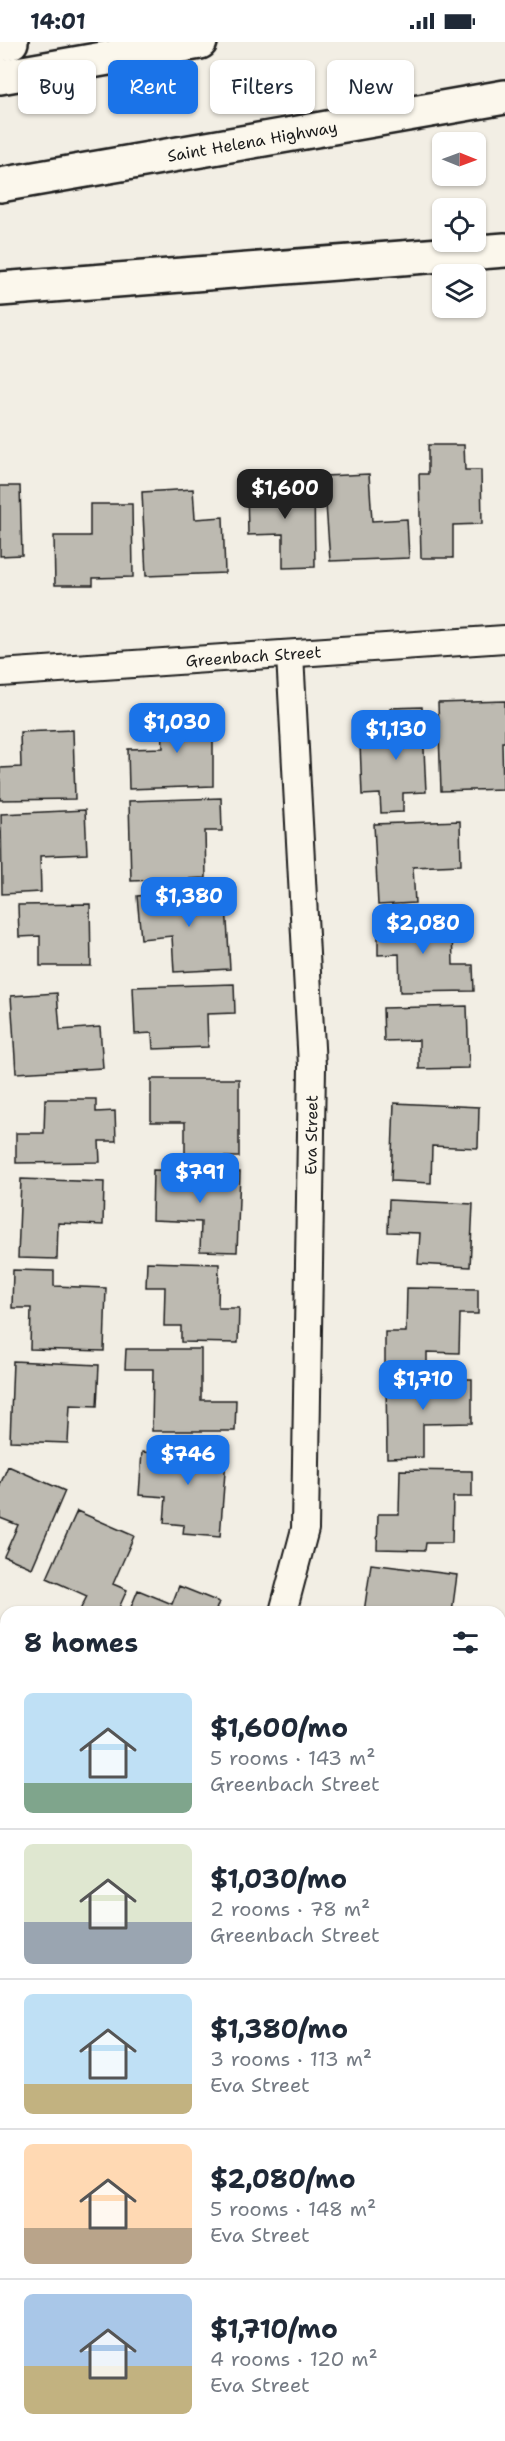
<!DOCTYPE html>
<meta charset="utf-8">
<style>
:root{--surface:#fff;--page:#f6f6f7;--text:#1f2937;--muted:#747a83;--line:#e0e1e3;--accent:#1a73e8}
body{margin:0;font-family:"Shantell Sans",sans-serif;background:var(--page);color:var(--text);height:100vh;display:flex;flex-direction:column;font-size:22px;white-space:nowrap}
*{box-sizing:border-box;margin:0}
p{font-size:20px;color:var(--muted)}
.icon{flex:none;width:33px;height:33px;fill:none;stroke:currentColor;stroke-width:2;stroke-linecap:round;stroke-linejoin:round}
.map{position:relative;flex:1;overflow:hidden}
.sheet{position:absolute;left:0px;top:1564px;width:506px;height:836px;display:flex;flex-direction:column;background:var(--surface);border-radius:18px 18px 0 0;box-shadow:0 2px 4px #0004}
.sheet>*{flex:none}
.hud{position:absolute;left:18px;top:18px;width:470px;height:54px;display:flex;gap:12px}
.needle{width:39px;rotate:91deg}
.buttons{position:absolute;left:432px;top:90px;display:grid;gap:12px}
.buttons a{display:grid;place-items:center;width:54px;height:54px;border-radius:9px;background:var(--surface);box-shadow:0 2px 4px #0004;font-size:30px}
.price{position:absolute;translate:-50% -51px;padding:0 14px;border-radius:12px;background:var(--accent);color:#fff;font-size:20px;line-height:39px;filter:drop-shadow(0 2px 3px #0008)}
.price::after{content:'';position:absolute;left:50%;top:36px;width:18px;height:14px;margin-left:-9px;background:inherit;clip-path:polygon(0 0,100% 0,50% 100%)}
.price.current{background:#222;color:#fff}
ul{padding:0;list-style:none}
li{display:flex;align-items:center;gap:18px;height:150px;padding:0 24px}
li+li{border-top:2px solid var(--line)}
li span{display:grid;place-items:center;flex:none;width:168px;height:120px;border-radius:9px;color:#555}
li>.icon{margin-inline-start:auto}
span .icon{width:72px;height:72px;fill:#fffc;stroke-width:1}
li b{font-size:26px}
h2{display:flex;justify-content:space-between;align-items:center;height:72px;padding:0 24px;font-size:26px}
.chip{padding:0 21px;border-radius:9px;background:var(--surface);box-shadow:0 2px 4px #0004;font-size:21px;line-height:54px}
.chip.current{background:var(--accent);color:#fff}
.status{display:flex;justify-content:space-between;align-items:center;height:42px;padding:0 30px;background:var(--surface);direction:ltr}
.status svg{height:16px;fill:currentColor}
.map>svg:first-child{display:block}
.green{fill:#d2cfc6;stroke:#777671;stroke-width:1.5}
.building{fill:#bdbab1;stroke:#1c1c1c;stroke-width:1.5}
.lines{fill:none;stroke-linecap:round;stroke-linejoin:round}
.service-casing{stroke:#1c1c1c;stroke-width:18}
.minor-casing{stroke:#1c1c1c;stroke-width:30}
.motorway-casing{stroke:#1c1c1c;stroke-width:38}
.path{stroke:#1c1c1c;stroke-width:4;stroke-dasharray:4.5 4.5;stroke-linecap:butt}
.service{stroke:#fbf7ec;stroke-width:14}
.minor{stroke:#fbf7ec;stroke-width:26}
.motorway{stroke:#fbf7ec;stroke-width:33}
.labels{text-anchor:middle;stroke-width:5;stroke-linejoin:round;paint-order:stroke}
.street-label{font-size:16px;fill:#1c1c1c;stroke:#fbf7ec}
</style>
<div class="status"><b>14:01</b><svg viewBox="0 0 49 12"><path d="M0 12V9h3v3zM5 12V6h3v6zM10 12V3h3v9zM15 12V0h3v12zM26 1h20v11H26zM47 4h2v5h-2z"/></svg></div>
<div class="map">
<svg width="505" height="2399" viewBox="0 0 505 2399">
<rect width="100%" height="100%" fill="#f2eee4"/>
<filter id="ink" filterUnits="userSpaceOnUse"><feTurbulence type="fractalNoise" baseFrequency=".0167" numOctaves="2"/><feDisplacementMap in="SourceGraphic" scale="12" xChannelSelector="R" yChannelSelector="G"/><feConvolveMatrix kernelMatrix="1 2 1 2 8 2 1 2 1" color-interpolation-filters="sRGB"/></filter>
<g filter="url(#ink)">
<path class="green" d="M6,2354v40h160l-6,5h-160v-33z"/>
<path class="building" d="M428,403h36l1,25h16l1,54 -29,1v33h-32l-2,-84h9z
M369,432l3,47 35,-2 2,39 -79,3 -6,-85z
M314,442l1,83 -32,1v-34l-35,1 -1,-49z
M0,444h20l2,69 -22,1z
M193,447l2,30 28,-2 2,56 -79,3 -4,-84z
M90,462h42l1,73 -40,1v7h-38l-1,-49h36z
M505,659v41h-3l1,47 -62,2 -3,-88z
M213,665v79l-84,3 -1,-40 35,-1 -1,-21 12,-1 -1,-17z
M422,665l4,85 -23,1v19l-22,1 -1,-19 -18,1 -2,-52 31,-2 -1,-33z
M73,688l2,69 -75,1v-32l21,-1 -1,-35z
M221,756l1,33h-17l1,47 -75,3 -2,-80z
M85,768l2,44 -47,2 1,36 -39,2 -1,-80z
M460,779l1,44 -48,2 2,36 -37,2 -4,-81z
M225,848l5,79 -56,3 -2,-36 -31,3 -4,-43z
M90,862l1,62h-51v-30l-21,1 -1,-32z
M418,872l1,13 33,-1 1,39h20l1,26 -74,1 -1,-38 -21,1v-40z
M234,942l1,29 -28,1 1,33 -55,2 -1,-16 -17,1 -2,-47z
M57,951l3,37 40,-3 3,41 -87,5 -5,-77z
M467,964l2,62 -50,1v-29l-35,1 -1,-33z
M151,1037h88v78h-54v-35h-34z
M45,1057h51v13l19,-1 1,30h-17l1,21 -84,1v-30h28z
M394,1061l85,4 -1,41 -46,-2 -1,37 -40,-2z
M153,1128l87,2 -3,80 -37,-1 1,-29 -49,-2z
M21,1137l83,3 -1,43 -45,-2 -1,36 -39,-1z
M389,1158l84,4 -3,63 -52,-3 2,-31 -32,-1z
M147,1220l72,2 -1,44h21l-1,35 -57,-1v-16h-17l1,-39h-19z
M13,1228l41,1v15l52,2 -2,63 -74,-2 1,-41h-19z
M407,1246l71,1v25h-18l-1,39 -32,-1v15h-42v-35h21z
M126,1307h75v51h35l-1,31h-83l1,-62h-28z
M13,1319l86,4 -2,41 -27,-1 -2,38 -58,-2z
M386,1337h86v44l-49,1v33l-36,1z
M183,1400l44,4 -7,91 -37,-3 1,-9 -20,-2 2,-26 -27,-2 3,-43 40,3z
M8,1424l57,25 -33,77 -28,-12 14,-31 -18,-7v-33z
M400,1428l72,1v26h-19l-1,46h-26l-1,7 -48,-1 1,-35h21z
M77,1469l57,25 -21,48 14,6 -10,22h-38l8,-16 -40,-18z
M371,1522l86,11 -5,37h-88z
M179,1544l40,16 -4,10h-86l9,-22 34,14z
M0,1710l6,9v8l-6,4z
M500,1736h5v87h-5z
M6,1747v52l-6,4v-52z
M0,1879l6,4v10l-6,9z
M503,1975h2v41h-2z
M505,2211v98l-5,2v-99z
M505,2363v36h-112l-1,-5h108v-30z"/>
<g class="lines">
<defs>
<path id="service" d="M201,2399l7,-5"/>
<g id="minor">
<path id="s1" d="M0,631l505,-34"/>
<path id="s2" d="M283,1570l22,-83 7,-463 -22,-411"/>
<path d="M0,1603l6,5"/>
<path d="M500,1898h5"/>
<path d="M0,2366l5,-13 1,-223"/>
</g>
<g id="motorway">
<path d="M0,2l11,-2"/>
<path d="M0,35l200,-35"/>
<path id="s3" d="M0,143l505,-88"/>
<path d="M0,247l505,-39"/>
</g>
</defs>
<use href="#service" class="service-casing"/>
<use href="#minor" class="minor-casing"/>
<use href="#motorway" class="motorway-casing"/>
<path class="path" d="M500,2195l5,-1
M375,2394l1,5"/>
<use href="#service" class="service"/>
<use href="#minor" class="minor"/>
<use href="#motorway" class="motorway"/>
</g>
</g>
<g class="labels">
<g class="street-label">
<text dy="6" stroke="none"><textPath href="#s3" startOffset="256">Saint Helena Highway</textPath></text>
<text dy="6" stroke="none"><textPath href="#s1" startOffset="254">Greenbach Street</textPath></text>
<text dy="6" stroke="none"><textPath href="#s2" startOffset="480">Eva Street</textPath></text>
</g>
</g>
</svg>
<div class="buttons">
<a><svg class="needle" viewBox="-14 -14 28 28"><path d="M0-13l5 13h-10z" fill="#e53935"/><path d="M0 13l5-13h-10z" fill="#747a83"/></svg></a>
<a><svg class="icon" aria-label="locate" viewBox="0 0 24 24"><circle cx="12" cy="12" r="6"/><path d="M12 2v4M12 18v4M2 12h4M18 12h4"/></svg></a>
<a><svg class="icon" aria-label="layers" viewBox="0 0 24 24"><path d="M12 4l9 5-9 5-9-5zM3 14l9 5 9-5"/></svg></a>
</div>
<b class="price current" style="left:285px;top:478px">$1,600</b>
<b class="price" style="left:177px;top:712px">$1,030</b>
<b class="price" style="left:396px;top:719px">$1,130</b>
<b class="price" style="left:189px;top:886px">$1,380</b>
<b class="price" style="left:423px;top:913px">$2,080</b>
<b class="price" style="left:200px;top:1162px">$791</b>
<b class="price" style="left:423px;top:1369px">$1,710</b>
<b class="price" style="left:188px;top:1444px">$746</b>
<div class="hud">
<a class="chip">Buy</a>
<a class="chip current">Rent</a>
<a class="chip">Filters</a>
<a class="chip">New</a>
</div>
<section class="sheet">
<h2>8 homes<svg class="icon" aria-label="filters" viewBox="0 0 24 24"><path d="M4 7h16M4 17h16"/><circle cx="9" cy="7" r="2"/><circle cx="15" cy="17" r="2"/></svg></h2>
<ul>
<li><span style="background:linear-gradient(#bfe0f5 75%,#7fa58c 0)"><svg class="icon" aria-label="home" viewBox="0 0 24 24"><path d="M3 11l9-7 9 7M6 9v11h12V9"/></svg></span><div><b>$1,600/mo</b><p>5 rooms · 143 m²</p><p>Greenbach Street</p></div></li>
<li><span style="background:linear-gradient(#dfe7d0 65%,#9aa5b1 0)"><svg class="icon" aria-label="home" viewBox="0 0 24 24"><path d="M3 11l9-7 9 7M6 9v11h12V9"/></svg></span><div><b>$1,030/mo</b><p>2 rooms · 78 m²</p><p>Greenbach Street</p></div></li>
<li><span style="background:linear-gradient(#bfe0f5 75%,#c2b280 0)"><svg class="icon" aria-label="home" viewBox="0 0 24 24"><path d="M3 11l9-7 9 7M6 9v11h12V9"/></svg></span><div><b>$1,380/mo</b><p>3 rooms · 113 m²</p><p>Eva Street</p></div></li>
<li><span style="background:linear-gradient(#ffd9b3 70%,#b9a48a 0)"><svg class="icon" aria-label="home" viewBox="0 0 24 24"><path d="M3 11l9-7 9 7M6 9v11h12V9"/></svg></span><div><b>$2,080/mo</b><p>5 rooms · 148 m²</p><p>Eva Street</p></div></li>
<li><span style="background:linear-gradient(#a9c7e8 60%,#c2b280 0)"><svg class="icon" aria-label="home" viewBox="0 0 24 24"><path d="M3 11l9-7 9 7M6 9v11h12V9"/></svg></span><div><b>$1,710/mo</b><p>4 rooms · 120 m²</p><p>Eva Street</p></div></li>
</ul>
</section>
</div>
